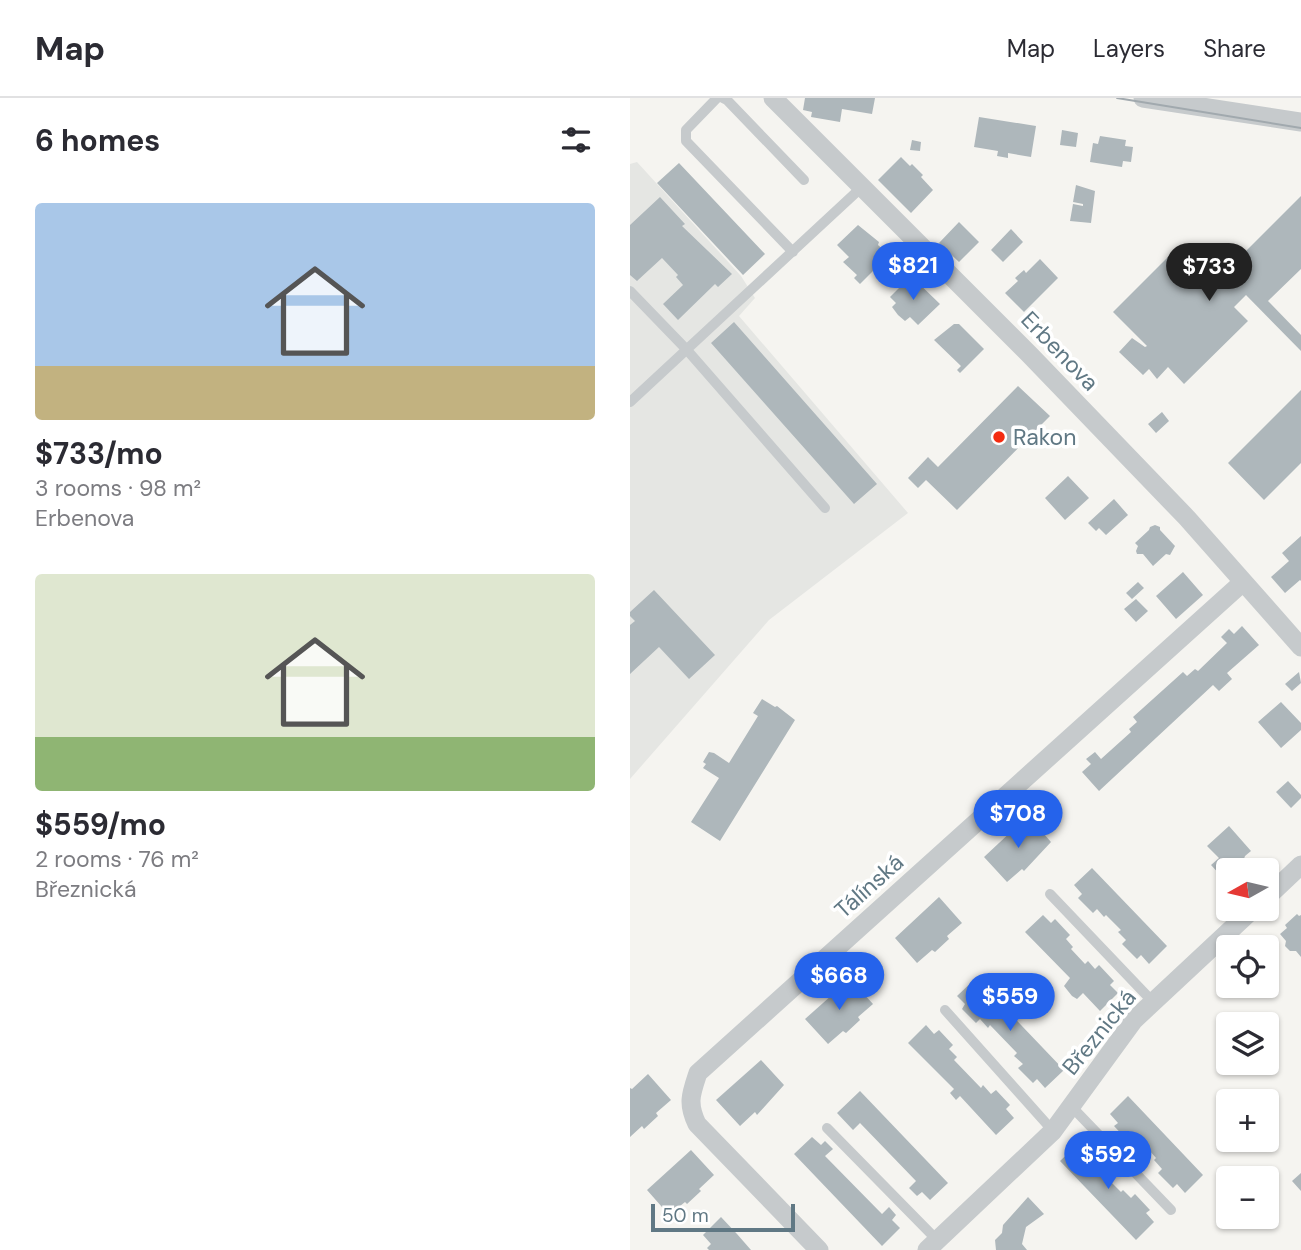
<!DOCTYPE html>
<meta charset="utf-8">
<style>
:root{--surface:#fff;--page:#f2f2f3;--text:#2b2b33;--muted:#7c7c81;--line:#e1e1e2;--accent:#2563eb}
body{margin:0;font-family:"DM Sans",sans-serif;background:var(--page);color:var(--text);height:100vh;display:flex;flex-direction:column;font-size:26px;white-space:nowrap}
*{box-sizing:border-box;margin:0}
p{font-size:23px;color:var(--muted)}
.icon{flex:none;width:38px;height:38px;fill:none;stroke:currentColor;stroke-width:2;stroke-linecap:round;stroke-linejoin:round}
.map{position:relative;flex:1;overflow:hidden}
.drawer{display:flex;flex-direction:column;background:var(--surface);width:630px}
.drawer>*{flex:none}
.needle{width:46px;rotate:262deg}
.buttons{position:absolute;left:586px;top:760px;display:grid;gap:14px}
.buttons a{display:grid;place-items:center;width:63px;height:63px;border-radius:7px;background:var(--surface);box-shadow:0 2px 5px #0004;font-size:35px}
.scale{position:absolute;left:21px;bottom:18px;width:144px;box-sizing:border-box;padding-left:7px;border:4px solid #607884;border-top:0;font-size:19px;line-height:24px;white-space:nowrap;color:#607884;-webkit-text-stroke:5px #fff;paint-order:stroke}
.price{position:absolute;translate:-50% -60px;padding:0 16px;border-radius:24px;background:var(--accent);color:#fff;font-size:23px;line-height:46px;filter:drop-shadow(0 2px 4px #0008)}
.price::after{content:'';position:absolute;left:50%;top:42px;width:21px;height:16px;margin-left:-10px;background:inherit;clip-path:polygon(0 0,100% 0,50% 100%)}
.price.active{background:#222;color:#fff}
ul{padding:0;list-style:none}
li{display:grid;align-content:center;gap:14px;height:371px;padding:0 35px}
li span{display:grid;place-items:center;height:217px;border-radius:7px;color:#555}
li>.icon{margin-inline-start:auto}
span .icon{width:126px;height:126px;fill:#fffc;stroke-width:1}
li b{font-size:30px}
h2{display:flex;justify-content:space-between;align-items:center;height:84px;padding:0 35px;font-size:30px}
header{display:flex;align-items:center;gap:42px;box-sizing:border-box;height:98px;padding:0 35px;background:var(--surface);border-bottom:2px solid var(--line)}
header strong{font-size:33px}
nav{display:flex;gap:38px;margin-inline-start:auto;font-size:24px}
main{display:flex;flex:1;min-height:0}
.map>svg:first-child{display:block}
.built{fill:#e5e6e3}
.building{fill:#aeb7bb}
.lines{fill:none;stroke-linecap:round;stroke-linejoin:round}
.service{stroke:#c6cacc;stroke-width:10}
.minor{stroke:#c6cacc;stroke-width:19}
.tram{stroke:#a1a9ae;stroke-width:2}
.poi-dot{fill:#f42b10;stroke:#fff;stroke-width:2.5}
.labels{text-anchor:middle;stroke-width:7;stroke-linejoin:round;paint-order:stroke}
.street-label{font-size:23px;fill:#607884;stroke:#fff}
.poi-label{font-size:23px;fill:#607884;stroke:#fff;text-anchor:start}
</style>
<header>
<strong>Map</strong>
<nav><a>Map</a><a>Layers</a><a>Share</a></nav>
</header>
<main>
<section class="drawer">
<h2>6 homes<svg class="icon" aria-label="filters" viewBox="0 0 24 24"><path d="M4 7h16M4 17h16"/><circle cx="9" cy="7" r="2"/><circle cx="15" cy="17" r="2"/></svg></h2>
<ul>
<li><span style="background:linear-gradient(#a9c7e8 75%,#c2b280 0)"><svg class="icon" aria-label="home" viewBox="0 0 24 24"><path d="M3 11l9-7 9 7M6 9v11h12V9"/></svg></span><div><b>$733/mo</b><p>3 rooms · 98 m²</p><p>Erbenova</p></div></li>
<li><span style="background:linear-gradient(#dfe7d0 75%,#8fb573 0)"><svg class="icon" aria-label="home" viewBox="0 0 24 24"><path d="M3 11l9-7 9 7M6 9v11h12V9"/></svg></span><div><b>$559/mo</b><p>2 rooms · 76 m²</p><p>Březnická</p></div></li>
</ul>
</section>
<div class="map">
<svg width="671" height="1152" viewBox="0 0 671 1152">
<rect width="100%" height="100%" fill="#f5f4f0"/>
<path class="built" d="M7,64l104,114 14,22 -16,18 169,197 -139,107 -139,159v-615z"/>
<path class="building" d="M175,0h70l-3,16 -30,-5 -2,13 -29,-5 1,-5 -9,-2z
M349,19l57,9 -5,31 -23,-4v5l-11,-2 1,-5 -24,-4z
M432,32l16,3 -2,14 -16,-2z
M470,38l26,4 -1,6 8,1 -2,15 -8,-1 -1,6 -32,-5 3,-19 5,1z
M282,42l9,2 -1,9 -10,-1z
M271,59l9,9 2,-2 11,11 -2,2 12,13 -22,23 -33,-33z
M49,65l86,91 -22,21 -86,-92z
M446,87l19,6 -4,32 -21,-2 3,-17 10,2v-2l-10,-2z
M671,98v73l-33,32 33,34v16l-55,-56 -12,12 14,14 -64,63 -16,-17 -11,12 -8,-10 -6,6 -24,-23 13,-14 13,9 2,-1 -34,-34 64,-64 40,41 22,-21 -5,-5z
M30,99l25,27 -3,2 50,48 -14,13 -3,-3 -37,36 -15,-16 20,-19 -7,-8 2,-2 -16,-17 -25,23 -7,-6v-50z
M329,124l20,20 -20,20 -20,-19z
M228,127l21,17 -1,3 11,10 -29,29 -6,-6 3,-3 -14,-13 6,-5 -12,-12z
M381,131l12,13 -20,20 -12,-12z
M410,161l18,19 -34,34 -19,-19 13,-12 -3,-3 9,-8 2,3z
M281,178l29,28 -22,21 -8,-8 -5,4 -7,-6 -6,-8 4,-4 -6,-6z
M104,224l143,162 -23,20 -143,-161z
M324,226h5l25,25 -24,24 -3,-3 4,-4 -27,-26z
M388,288l32,30 -93,94 -31,-30 -8,8 -10,-10 20,-21 10,10z
M671,292v73l-37,37 -36,-37z
M532,314l7,9 -13,12 -8,-9z
M438,378l21,22 -24,22 -20,-22z
M484,401l14,16 -22,20 -7,-7 -3,3 -8,-8z
M525,427l5,2v3l15,16 -5,9 -4,-1 -13,12 -10,-12h-6l-1,-3 2,-5 -3,-3 14,-13 1,-3z
M671,438v45l-1,-1 -15,13 -14,-16 18,-16 -7,-8z
M553,474l20,23 -27,24 -20,-23z
M508,484l6,6 -12,11 -6,-6z
M24,492l61,65 -26,24 -30,-32 -29,27v-49l5,-4 -5,-5v-4z
M506,501l12,12 -12,11 -12,-13z
M612,528l17,19 -32,28 5,6 -13,12 -6,-6 -114,106 -17,-19 9,-8 -5,-5 9,-7 6,7 30,-27 -2,-3 8,-7 -4,-5 50,-45 4,4 8,-7 3,2 29,-28 -6,-6 8,-8 5,5z
M669,574l2,11 -9,8 -7,-7z
M132,601l13,8 2,-1 18,14 -75,121 -29,-19 28,-44 -16,-10 3,-4 -3,-2 6,-10 5,1 15,10 29,-47 -5,-3z
M651,604l20,21v7l-20,18 -23,-26z
M658,683l13,14v3l-10,10 -15,-16z
M398,718l23,26 -27,29 -2,-2 -15,13 -23,-25z
M599,728l22,25 -6,5 -2,6 -6,1 -9,7v4l-4,5 -13,-14 8,-7 -12,-12z
M462,770l75,78 -18,18 -8,-9 -4,4 -15,-15 4,-4 -8,-8 3,-2 -15,-15 -2,2 -7,-8 -4,4 -15,-15 4,-4 -8,-9z
M309,799l23,26 -15,13 2,3 -14,13 -3,-2 -15,13 -22,-25z
M667,816l2,2 2,-1v42l-5,-6h-6l-5,-5 1,-5 -6,-7 7,-6 -2,-3z
M413,817l8,8 4,-4 15,16 -4,4 7,8 -2,2 14,15 3,-3 7,8 4,-4 15,16 -4,4 8,8 -18,18 -17,-18 -6,6 -5,-3 -8,-10 6,-8 -45,-46z
M346,880l88,92 -19,18 -8,-9 -4,4 -15,-15 5,-4 -9,-8 3,-3 -27,-28 -2,3 -8,-9 -4,4 -14,-14 3,-5 -8,-8z
M220,881l23,25 -15,13 2,3 -14,13 -3,-2 -15,13 -23,-25z
M296,927l8,9 5,-4 14,15 -4,4 8,8 -3,3 27,28 2,-3 8,9 5,-4 14,15 -4,4 8,9 -18,17 -36,-39 -4,4 -6,-7 4,-4 -46,-46z
M131,962l23,25 -27,30 -2,-3 -15,14 -24,-26z
M18,976l23,26 -15,13 2,3 -14,13 -2,-3 -12,11v-49l2,1z
M230,993l88,92 -18,17 -8,-8 -5,4 -8,-8 7,-7 -56,-58 -7,7 -16,-17z
M498,998l75,79 -18,18 -8,-9 -4,4 -15,-15 4,-4 -8,-9 2,-2 -13,-15 -3,3 -8,-8 -4,3 -14,-15 4,-3 -8,-9z
M182,1039l9,8 4,-4 8,8 -8,7 57,58 7,-7 7,8 -4,5 8,8 -18,18 -88,-92z
M449,1045l8,9 4,-4 14,15 -3,4 7,8 -2,3 14,14 2,-2 8,8 4,-4 15,16 -4,3 8,9 -18,18 -76,-79z
M61,1052l23,25 -15,14 2,2 -14,13 -2,-2 -16,13 -22,-25z
M671,1075v18l-9,-10z
M398,1099l16,17 -18,13 -4,17 5,6h-31l-1,-10 7,-7 1,-8z
M599,1118h24l-13,12z
M91,1119l16,17 14,16h-42l-2,-2 4,-4 -8,-9z"/>
<g class="lines">
<path class="service" d="M87,0l-31,32v11l107,111
M93,0l4,2 77,80
M0,193l57,59 138,158
M0,304l233,-216
M420,796l103,108
M315,912l108,121
M441,1008l100,104
M197,1030l110,112"/>
<path class="minor" d="M143,0l256,256 158,164 114,129
M513,0l158,24
M637,799l34,-32
M189,1152l-122,-126c-10,-21 -6,-30 1,-51l545,-491
M297,1152l126,-119 81,-111 120,-112"/>
<path class="tram" d="M487,0l184,30"/>
</g>
<circle class="poi-dot" cx="369" cy="339" r="7"/>
<g class="labels">
<g class="street-label">
<text transform="translate(430 253) rotate(46)" y="8">Erbenova</text>
<text transform="translate(239 788) rotate(-42)" y="8">Tálínská</text>
<text transform="translate(469 934) rotate(-51)" y="8">Březnická</text>
</g>
<g class="poi-label">
<text x="383" y="347">Rakon</text>
</g>
</g>
</svg>
<div class="buttons">
<a><svg class="needle" viewBox="-14 -14 28 28"><path d="M0-13l5 13h-10z" fill="#e53935"/><path d="M0 13l5-13h-10z" fill="#7c7c81"/></svg></a>
<a><svg class="icon" aria-label="locate" viewBox="0 0 24 24"><circle cx="12" cy="12" r="6"/><path d="M12 2v4M12 18v4M2 12h4M18 12h4"/></svg></a>
<a><svg class="icon" aria-label="layers" viewBox="0 0 24 24"><path d="M12 4l9 5-9 5-9-5zM3 14l9 5 9-5"/></svg></a>
<a>+</a>
<a>−</a>
</div>
<div class="scale">50 m</div>
<b class="price" style="left:283px;top:204px">$821</b>
<b class="price active" style="left:579px;top:205px">$733</b>
<b class="price" style="left:388px;top:752px">$708</b>
<b class="price" style="left:209px;top:914px">$668</b>
<b class="price" style="left:380px;top:935px">$559</b>
<b class="price" style="left:478px;top:1093px">$592</b>
</div>
</main>
